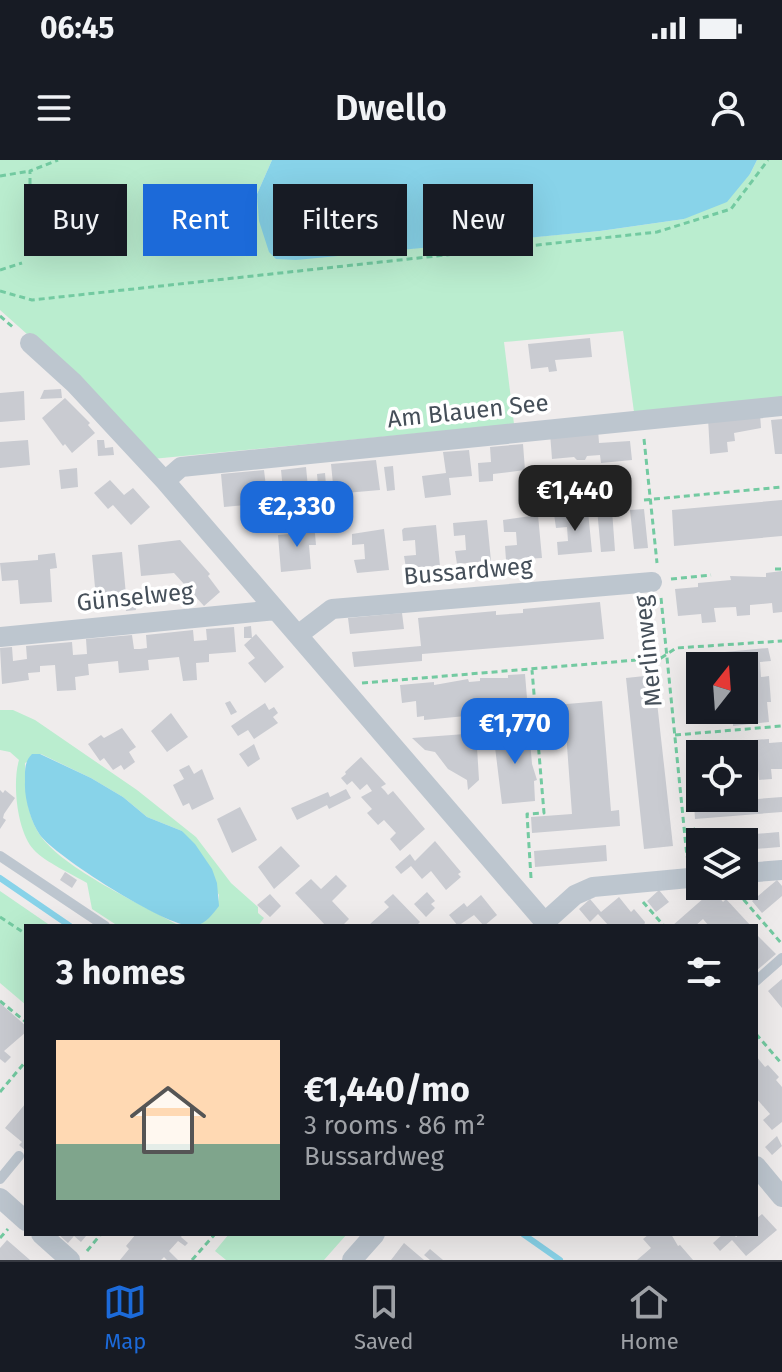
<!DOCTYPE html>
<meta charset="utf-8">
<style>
:root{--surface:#171b24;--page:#20242c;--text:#f1f3f6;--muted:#9ea1a6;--line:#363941;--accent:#1c6ad9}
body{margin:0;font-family:"Fira Sans",sans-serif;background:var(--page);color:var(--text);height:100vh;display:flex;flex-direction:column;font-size:30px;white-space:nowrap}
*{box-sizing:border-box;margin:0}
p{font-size:26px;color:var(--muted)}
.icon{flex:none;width:44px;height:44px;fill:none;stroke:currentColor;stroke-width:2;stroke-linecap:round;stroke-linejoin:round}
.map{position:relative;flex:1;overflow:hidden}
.sheet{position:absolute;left:24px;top:764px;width:734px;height:312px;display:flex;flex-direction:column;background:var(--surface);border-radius:0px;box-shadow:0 8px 32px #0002}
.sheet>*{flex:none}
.hud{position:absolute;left:24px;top:24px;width:734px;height:72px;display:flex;gap:16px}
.needle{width:52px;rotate:17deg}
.tools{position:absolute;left:686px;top:492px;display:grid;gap:16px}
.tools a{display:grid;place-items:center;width:72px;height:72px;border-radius:0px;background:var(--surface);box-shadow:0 8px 32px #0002;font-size:40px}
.price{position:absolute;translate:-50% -68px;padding:0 18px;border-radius:16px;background:var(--accent);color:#fff;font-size:26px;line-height:52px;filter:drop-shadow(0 2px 4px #0008)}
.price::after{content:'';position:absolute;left:50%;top:48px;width:24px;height:18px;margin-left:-12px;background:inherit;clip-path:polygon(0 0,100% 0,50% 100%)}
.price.on{background:#222;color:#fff}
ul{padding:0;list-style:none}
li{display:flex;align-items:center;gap:24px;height:200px;padding:0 32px}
li span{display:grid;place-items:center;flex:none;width:224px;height:160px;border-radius:0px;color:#555}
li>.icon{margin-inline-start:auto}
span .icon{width:96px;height:96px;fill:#fffc;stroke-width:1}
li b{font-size:34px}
h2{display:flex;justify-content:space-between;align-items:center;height:96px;padding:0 32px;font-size:34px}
.tag{padding:0 28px;border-radius:0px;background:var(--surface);box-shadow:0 8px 32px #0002;font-size:28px;line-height:72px}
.tag.on{background:var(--accent);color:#fff}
.status{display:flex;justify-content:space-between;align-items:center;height:56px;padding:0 40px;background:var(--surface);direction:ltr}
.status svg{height:22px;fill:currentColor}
header{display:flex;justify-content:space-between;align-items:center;height:104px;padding:0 32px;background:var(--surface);font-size:36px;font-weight:600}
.dock{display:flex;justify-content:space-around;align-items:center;height:112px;border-top:2px solid var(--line);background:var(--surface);font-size:22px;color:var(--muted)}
.dock a{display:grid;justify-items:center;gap:4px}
.dock .on{color:var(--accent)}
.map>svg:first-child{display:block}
.green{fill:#baedcf}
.water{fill:#88d3e9}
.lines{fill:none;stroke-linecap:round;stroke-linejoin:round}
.stream{stroke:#88d3e9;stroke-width:6}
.building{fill:#c9cbd1}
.path{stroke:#73caa1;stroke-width:3;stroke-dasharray:6 4;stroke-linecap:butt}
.service{stroke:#bdc6cf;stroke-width:10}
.minor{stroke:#bdc6cf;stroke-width:20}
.labels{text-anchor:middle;stroke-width:7;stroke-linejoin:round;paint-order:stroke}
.street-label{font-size:24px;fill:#454f59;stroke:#fff}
</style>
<div class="status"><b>06:45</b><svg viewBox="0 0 49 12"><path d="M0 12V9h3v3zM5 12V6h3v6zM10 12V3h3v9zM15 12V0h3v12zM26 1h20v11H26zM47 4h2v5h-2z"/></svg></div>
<header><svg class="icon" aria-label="menu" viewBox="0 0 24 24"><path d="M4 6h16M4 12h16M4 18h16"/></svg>Dwello<svg class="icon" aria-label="person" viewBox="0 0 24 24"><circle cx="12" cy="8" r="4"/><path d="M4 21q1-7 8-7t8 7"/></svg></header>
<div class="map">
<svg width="782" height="1100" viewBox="0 0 782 1100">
<rect width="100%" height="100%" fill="#efecec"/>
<path class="green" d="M0,0h272l-15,34 103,59 240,-22 84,-12 66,-45 7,-14h25v239l-148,13 -11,-81 -119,11 10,82 -362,35 -88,-92 -64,-57z
M0,550h13l22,10 102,70 59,47 35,46 27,24v6l6,5 -6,8h-62c13,-8 22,-14 23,-31l-37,-64 -35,-14 -24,-20 -32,-19 -50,-24 -16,9c0,24 1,51 15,72 23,34 103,70 140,91h-62l-26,-17 -5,-26c-15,-9 -42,-21 -53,-33 -17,-18 -22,-67 -15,-90l-9,-8 -10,-2z
M0,731l51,35h-25v79l-26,-22z
M229,1074h118l-23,26h-98l-11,-9z"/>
<path class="water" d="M272,0h485l-7,14 -23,28 -43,17 -84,12 -304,29 -20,-1 -7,-7 -10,-31 -2,-27z
M32,594h8l51,24 32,19 24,20 35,14 13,13 17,25 5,14 2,23c-6,8 -13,17 -23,20 -23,6 -141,-70 -156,-91 -9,-13 -16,-37 -15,-53 0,-11 -1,-20 7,-28z"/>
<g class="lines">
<path class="stream" d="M0,718l70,48
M523,1074l37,26"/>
</g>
<path class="building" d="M590,178l2,19 -37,3 2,11 -8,1 -1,-5 -17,2 -3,-25z
M61,229l1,9 -22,1 4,-9z
M24,231l1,29 -25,2v-29z
M65,238l25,25 -2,2 7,8 -23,20 -7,-9 -2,2 -21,-28z
M760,254l1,14 -27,5 1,8 -8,1 1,10 -18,2 -2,-36z
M782,259v35h-7l-4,-34z
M598,269l1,14 31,-2 2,19 -31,3 -1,-8 -13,1 -2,4h-8l-3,-3 -22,2 -2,-26z
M28,280l2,25 -30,3v-26z
M97,280h7l1,8 8,-1 1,8 -16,1z
M523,284l2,26 -32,4v7l-14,1 -1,-19 13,-1 -1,-15z
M469,290l3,26 -23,2 2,17 -26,3 -3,-22 24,-3 -3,-21z
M376,300l4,30 -46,4 -3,-30z
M393,306l2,24 -8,1 -3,-24z
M306,307l4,41 -25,2 -4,-40z
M77,308l1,19 -17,2 -2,-19z
M264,310l4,33 -44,4 -3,-33z
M325,313l2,24 -8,1 -2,-24z
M110,320l14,15 9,-7 17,19 -19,18 -18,-20 -5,4 -14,-16z
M611,336l4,55 -14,1 -5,-54z
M782,340v36l-108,10 -2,-36z
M644,349l4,39 -14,1 -4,-39z
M588,351l4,41 -34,3 -1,-13 11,-1 -1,-14 -11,1 -2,-14z
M538,355l4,43 -36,2 -1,-14 12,-1 -1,-13h-12l-1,-12z
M487,360l4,41 -34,3 -2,-13 11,-1 -1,-15 -11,1 -1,-13z
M314,362l2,23h-7l2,24 -30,3 -3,-37 22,-2 -1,-9z
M436,365l4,41 -34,2 -2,-12 12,-1 -1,-15 -12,1 -1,-11 2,-2z
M384,369l5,41 -32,3 -3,-13 11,-1 -1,-15 -12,1v-11z
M180,380l30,34 -2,2 12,16 -16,14 -30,-33 -33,3 -3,-31z
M122,392l4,43 9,-1 1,16 -10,1 -2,-16 -28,3 -4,-43z
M55,393l2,15 -7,1 2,33 -32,2 -2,-24 -16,1 -2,-18 38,-3v-5z
M782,411v41l-9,1 -1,-10 -22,2v10l-13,1 -1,-9 -22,1 2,14 -14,1 -1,-9 -23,2 -3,-27 23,-2v-4l33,-3 -1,-4 36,1v-4z
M600,442l4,37 -182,15v7l-68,6 -2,-15 69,-6 -3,-28 78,-7v4l27,-2v-4z
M402,453l2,16 -54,5 -2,-16z
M251,466l1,12h-8v-11z
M234,467l2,25 -27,2v8l-13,1 1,17 -14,1 -4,-24 -31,3 1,10 -30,3 -1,-12 -30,3 1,11 -14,2 1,13 -19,1 -2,-26 -15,1v6l-12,1 1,7 -27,4 -2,-36 12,-1 1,14 14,-2 -1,-13 46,-4 1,13 14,-1 -1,-15 46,-4 2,14h6l7,-1 -1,-13 47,-5 1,11 13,-1 -1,-11z
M256,474l28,33 -19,16 -17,-20 7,-5 -11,-13z
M768,488l3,13 -11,1 1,15 8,-1 2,26h-4l2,20 -36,4v-3h-3l-1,-7h3v-6h12v-44h-18l-1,-14z
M525,514l3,36 -104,10v-4l-7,1 -1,-16 -14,2 -2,-18 34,-3v3l6,-1 28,-5 1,3 11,-1v-3h28v-3z
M654,515l19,171 -29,3 -18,-171z
M230,541l7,11 -6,3 -6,-12z
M602,541l9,110 8,-1 1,16 -88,7 -1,-16 41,-3 -6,-82 -9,1 -2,-28z
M265,543l4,7 5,-3 4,6 -5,4 5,6 -24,16 -6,-9 -10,6 -7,-10z
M171,553l17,24 -21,15 -16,-21z
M122,568l14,19 -7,5 6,10 -11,8 -3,-5 -8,5 -9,-12 -4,3 -12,-17 13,-9 3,3z
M529,568l3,36 5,16 -3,1 1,20 -33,3 -9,-73z
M465,574l1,8 11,5 2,33 -11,10 -1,-10 -19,-11 -13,-17 -10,-2 -13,-12z
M769,579v4l13,-1v27h-11l1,10 -13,1 -1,-10 -14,2v-18h-47v-5l22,-2v-4l14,-1v4l20,-2v-4z
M254,584l6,15 -12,8 -9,-13z
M361,597l25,27 -5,3 4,4 3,4 5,-4 32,38 -25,22 -10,-12 6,-6 -12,-13 -6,5 -11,-12 5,-4 -11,-12 11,-6 -5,-7 -7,6 -8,-9 -5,4 -6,-7 5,-4 -1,-2z
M189,605l5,9 8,-5 12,30 -22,11 -3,-7 -6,3 -10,-21 11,-6 -5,-9z
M346,629l5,9 -22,11 -2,-4 -30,15 -6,-12 37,-16 2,5z
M0,630l3,3 2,-3 10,8 -11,16 -1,4 3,2 -6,9z
M782,637v15l-87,7 -1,-15z
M240,647l17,33 -25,13 -15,-34z
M779,672l1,15 -36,3v-8h-44v12h-2l-2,-15z
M435,681l26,31 -3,2 3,3 -15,13 -15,-19 -9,8 -11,-13 -10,8 -6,-7 15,-13 5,7z
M606,685l1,16 -72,6 -1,-16z
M281,686l19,20 -26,23 -16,-22z
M65,712l12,8 -5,8 -12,-8z
M336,715l11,11 -15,15 17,18 -7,7h-16l-31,-33 16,-14 10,10z
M777,720l5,6v10l-20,17 -10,-12z
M659,730l10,12 -13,10 -9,-11z
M713,730l10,12 3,-3 25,27h-42l-6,-7 -8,7h-23z
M427,732l8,9 -4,3 4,4 -9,9 -12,-13z
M270,734l11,12 -11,11 -13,-12z
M393,734l27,28 -4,4 -46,-2 19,-17 -5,-5z
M481,735l16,20 -13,11 -10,-11 -16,11 -9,-11 15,-12 3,4z
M619,737l12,15 3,-3 11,13 -1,4h-35l-11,-12 -8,8 -11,-13 11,-10 11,13z
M756,774l20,20 -20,17z
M782,819v29l-14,-17z
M0,843l26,23v6l-22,19 7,6 -6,6 -5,-4z
M756,896l9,11 3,-2 11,12 -3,3 6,7v35l-10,8 -9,-10 7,-6 -14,-16z
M26,943v48l-7,-6 3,-3 -17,-14z
M777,976l5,10 -10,9 -7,-8z
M762,1054l15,16 -31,26 -14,-16 -12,11 -7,-8 10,-9h10l3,3 4,-3h16v-15z
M58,1074h26l2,2 -5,6 -7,-6 -6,7z
M136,1074h47l-2,3 7,6 -3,3 -7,-5 -9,10 9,9h-11l-3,-3 -3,3h-41l9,-11 -3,-3z
M649,1074h22l7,12 2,-1 13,15h-56l14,-12 -8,-9z
M7,1080l15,13 8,7h-30v-12z
M404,1083l20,17h-33z
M430,1089l13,11h-13l-6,-5z"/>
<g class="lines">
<path class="path" d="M0,16l30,-5
M30,54v-43l28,-11
M0,110l22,-7
M0,131l32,9 625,-68 74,-23 37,-49
M0,156l15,13
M644,279l13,124
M644,340l138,-13
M775,409h7
M671,419l40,-4
M661,438l26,259
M362,523l299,-25 15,-10 106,-7
M675,575l107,-9
M684,670l11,-1
M531,718l-4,-64 17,-1 -12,-143
M737,732l45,52
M643,742l21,24
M0,757l26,17
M0,841l26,21
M756,874l26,30
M0,932l26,-31
M0,1078l8,-9
M87,1091l14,-17
M192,1100l23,-26"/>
<path class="service" d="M0,696l105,70
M756,821l26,-23
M0,1019l19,-23"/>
<path class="minor" d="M30,183l44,40 91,98 383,445
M165,321l16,-14 601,-61
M298,475l34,-26 320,-27
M0,477l276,-27
M744,713l38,-3
M545,762l30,-27 18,-8 107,-10
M756,1006l26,31
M0,1038l26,23
M41,1074l29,26
M352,1100l23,-26"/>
</g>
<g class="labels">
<g class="street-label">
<text transform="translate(468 251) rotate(-6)" y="8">Am Blauen See</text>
<text transform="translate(468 411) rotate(-5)" y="8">Bussardweg</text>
<text transform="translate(135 437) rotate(-6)" y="8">Günselweg</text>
<text transform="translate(648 491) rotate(-96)" y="8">Merlinweg</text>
</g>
</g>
</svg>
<div class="tools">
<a><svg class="needle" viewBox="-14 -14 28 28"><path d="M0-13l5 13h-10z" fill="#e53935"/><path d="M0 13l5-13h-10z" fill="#9ea1a6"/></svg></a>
<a><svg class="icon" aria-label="locate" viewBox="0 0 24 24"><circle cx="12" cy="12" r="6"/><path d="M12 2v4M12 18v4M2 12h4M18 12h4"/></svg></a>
<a><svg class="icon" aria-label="layers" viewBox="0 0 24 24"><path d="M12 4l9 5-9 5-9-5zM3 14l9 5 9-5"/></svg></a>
</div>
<b class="price on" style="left:575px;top:373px">€1,440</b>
<b class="price" style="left:297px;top:389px">€2,330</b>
<b class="price" style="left:515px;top:606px">€1,770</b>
<div class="hud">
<a class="tag">Buy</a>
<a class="tag on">Rent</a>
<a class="tag">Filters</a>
<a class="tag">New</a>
</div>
<section class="sheet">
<h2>3 homes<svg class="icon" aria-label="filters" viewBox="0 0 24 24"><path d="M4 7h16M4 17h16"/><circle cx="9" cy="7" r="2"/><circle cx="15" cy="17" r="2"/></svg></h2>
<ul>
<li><span style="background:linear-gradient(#ffd9b3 65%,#7fa58c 0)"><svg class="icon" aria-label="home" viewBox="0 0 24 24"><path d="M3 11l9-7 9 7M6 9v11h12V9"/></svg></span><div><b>€1,440/mo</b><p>3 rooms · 86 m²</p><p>Bussardweg</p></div></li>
</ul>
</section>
</div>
<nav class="dock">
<a class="on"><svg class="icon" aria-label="map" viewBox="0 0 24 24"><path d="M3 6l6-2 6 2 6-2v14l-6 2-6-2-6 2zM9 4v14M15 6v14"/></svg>Map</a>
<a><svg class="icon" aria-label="saved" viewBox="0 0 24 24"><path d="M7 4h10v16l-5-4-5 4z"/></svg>Saved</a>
<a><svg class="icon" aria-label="home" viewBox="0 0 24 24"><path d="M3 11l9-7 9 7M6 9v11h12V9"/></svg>Home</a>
</nav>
